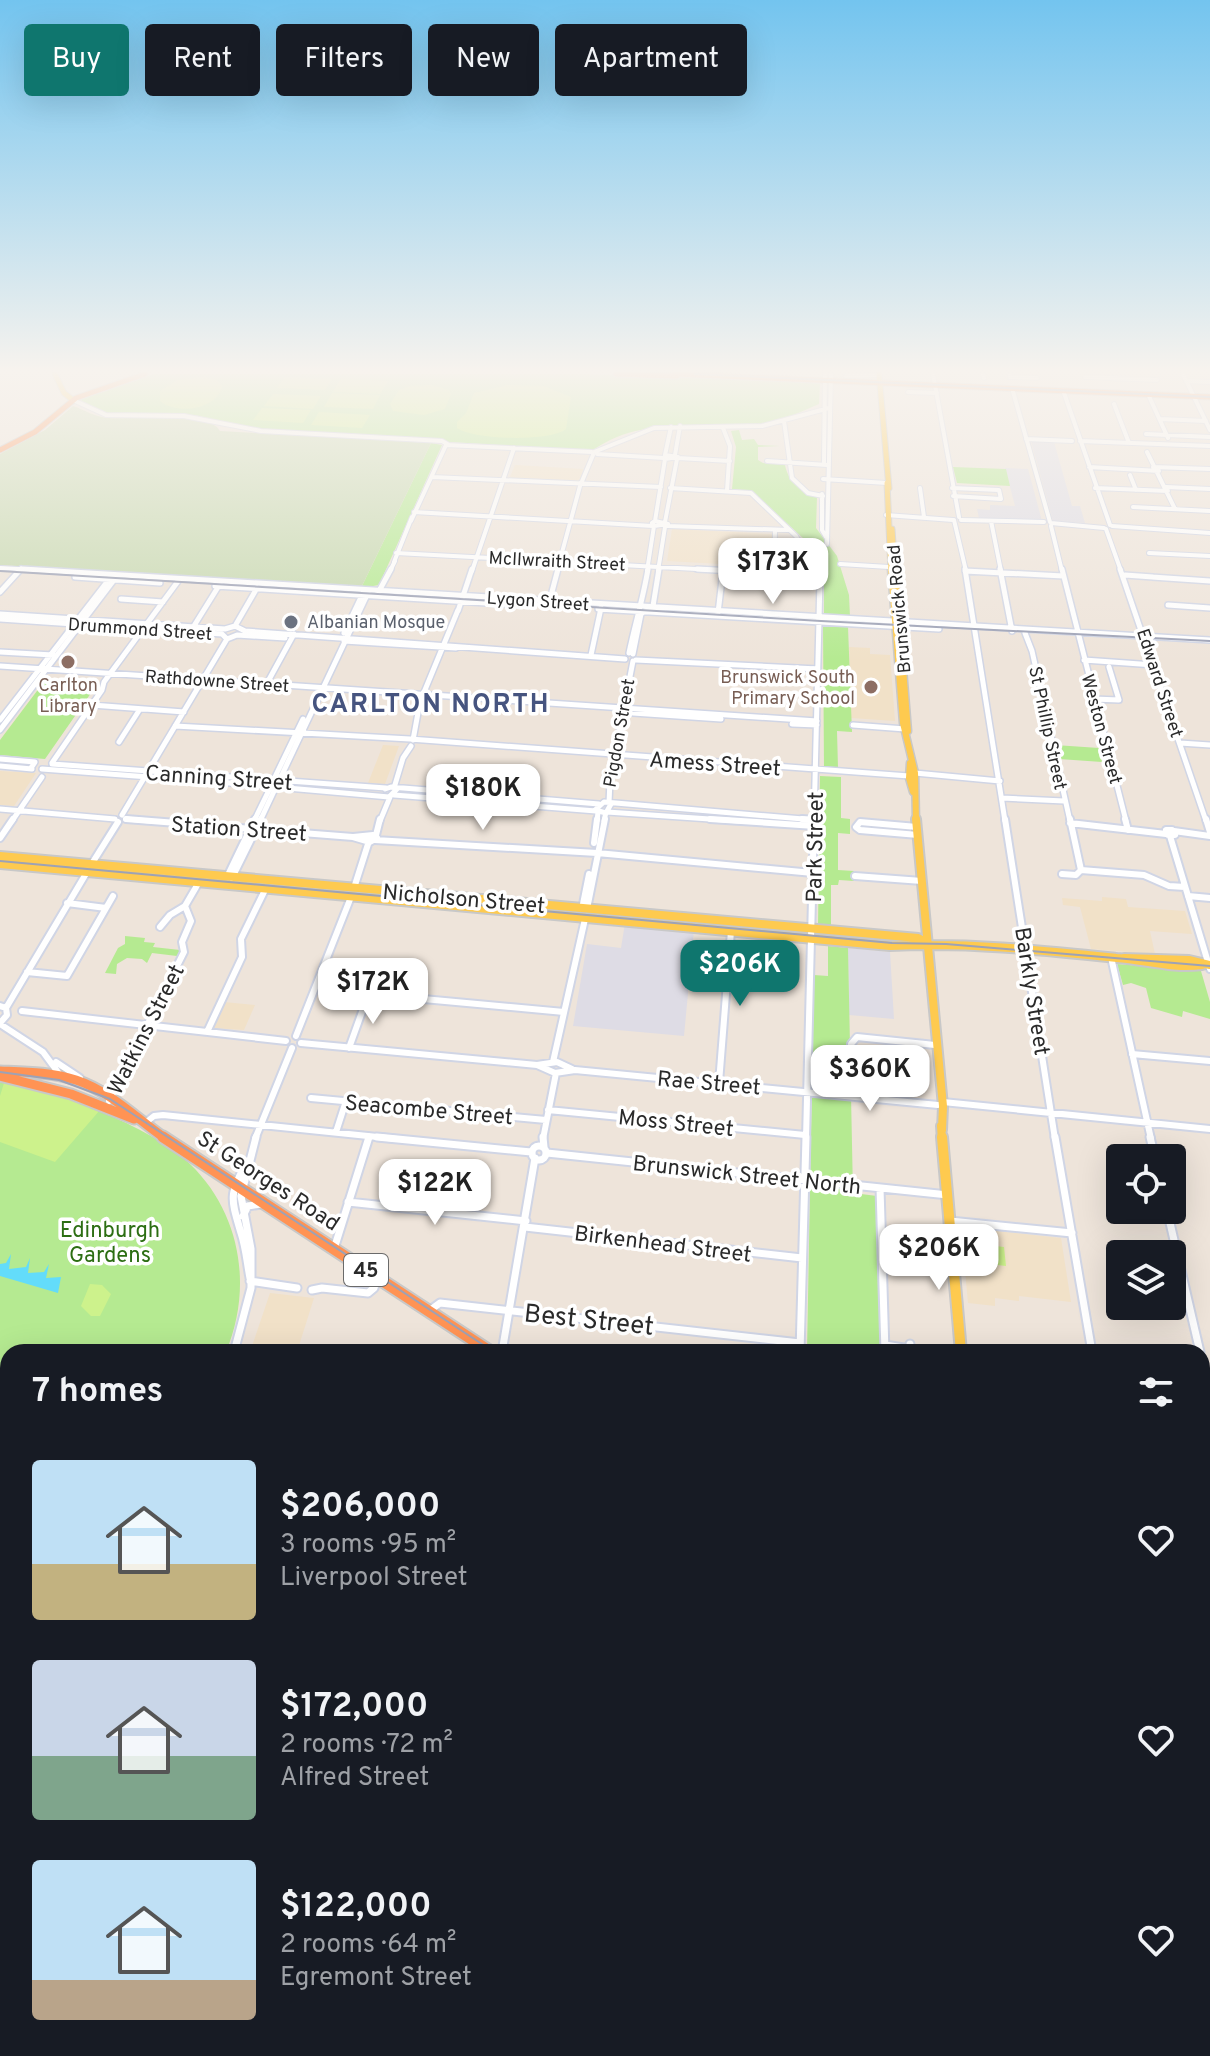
<!DOCTYPE html>
<meta charset="utf-8">
<style>
:root{--surface:#171b24;--page:#20242c;--text:#f1f3f6;--muted:#9ea1a6;--accent:#0f766e}
body{margin:0;font-family:Overpass,sans-serif;background:var(--page);color:var(--text);height:100vh;display:flex;flex-direction:column;font-size:30px;white-space:nowrap}
*{box-sizing:border-box;margin:0}
p{font-size:26px;color:var(--muted)}
.icon{flex:none;width:44px;height:44px;fill:none;stroke:currentColor;stroke-width:2;stroke-linecap:round;stroke-linejoin:round}
.map{position:relative;flex:1;overflow:hidden}
.sheet{position:absolute;left:0px;top:1344px;width:1210px;height:712px;display:flex;flex-direction:column;background:var(--surface);border-radius:24px 24px 0 0;box-shadow:0 8px 32px #0002}
.sheet>*{flex:none}
.top-card{position:absolute;left:24px;top:24px;width:800px;height:72px;display:flex;gap:16px}
.controls{position:absolute;left:1106px;top:1144px;display:grid;gap:16px}
.controls a{display:grid;place-items:center;width:80px;height:80px;border-radius:8px;background:var(--surface);box-shadow:0 8px 32px #0002;font-size:40px}
.price{position:absolute;translate:-50% -68px;padding:0 18px;border-radius:16px;background:#fff;color:#222;font-size:26px;line-height:52px;filter:drop-shadow(0 2px 4px #0008)}
.price::after{content:'';position:absolute;left:50%;top:48px;width:24px;height:18px;margin-left:-12px;background:inherit;clip-path:polygon(0 0,100% 0,50% 100%)}
.price.selected{background:var(--accent);color:#fff}
ul{padding:0;list-style:none}
li{display:flex;align-items:center;gap:24px;height:200px;padding:0 32px}
li span{display:grid;place-items:center;flex:none;width:224px;height:160px;border-radius:8px;color:#555}
li>.icon{margin-inline-start:auto}
span .icon{width:96px;height:96px;fill:#fffc;stroke-width:1}
li b{font-size:34px}
h2{display:flex;justify-content:space-between;align-items:center;height:96px;padding:0 32px;font-size:34px}
.tag{padding:0 28px;border-radius:8px;background:var(--surface);box-shadow:0 8px 32px #0002;font-size:28px;line-height:72px}
.tag.selected{background:var(--accent);color:#fff}
.map>svg:first-child{display:block}
.industrial{fill:#dedce5}
.education{fill:#f1e1c8}
.green{fill:#b5ea91}
.cemetery{fill:#c7d9b0}
.pitch{fill:#cdf28c}
.water{fill:#63dcfa}
.lines{fill:none;stroke-linecap:round;stroke-linejoin:round}
.minor-far4-casing{stroke:#d0d5e5;stroke-width:6}
.minor-far3-casing{stroke:#d0d5e5;stroke-width:8}
.minor-far2-casing{stroke:#d0d5e5;stroke-width:10}
.minor-far1-casing{stroke:#d0d5e5;stroke-width:11}
.minor-casing{stroke:#d0d5e5;stroke-width:13}
.major-far3-casing{stroke:#c8c8c8;stroke-width:7}
.major-far2-casing{stroke:#c8c8c8;stroke-width:9}
.major-far1-casing{stroke:#c8c8c8;stroke-width:12}
.major-casing{stroke:#c8c8c8;stroke-width:14}
.highway-far3-casing{stroke:#c8c8c8;stroke-width:7}
.highway-far2-casing{stroke:#c8c8c8;stroke-width:13}
.highway-far1-casing{stroke:#c8c8c8;stroke-width:15}
.highway-casing{stroke:#c8c8c8;stroke-width:18}
.minor-far4{stroke:#fff;stroke-width:4}
.minor-far3{stroke:#fff;stroke-width:5}
.minor-far2{stroke:#fff;stroke-width:6}
.minor-far1{stroke:#fff;stroke-width:7}
.minor{stroke:#fff;stroke-width:9}
.major-far3{stroke:#feca4f;stroke-width:5}
.major-far2{stroke:#feca4f;stroke-width:6}
.major-far1{stroke:#feca4f;stroke-width:8}
.major{stroke:#feca4f;stroke-width:10}
.highway-far3{stroke:#ff9354;stroke-width:5}
.highway-far2{stroke:#ff9354;stroke-width:9}
.highway-far1{stroke:#ff9354;stroke-width:11}
.highway{stroke:#ff9354;stroke-width:14}
.tram-far1{stroke:#9da2b6;stroke-width:2}
.tram{stroke:#9da2b6;stroke-width:3}
.worship-dot{fill:#6b7280;stroke:#fff;stroke-width:3}
.education-dot{fill:#8d6e63;stroke:#fff;stroke-width:3}
.labels{text-anchor:middle;stroke-width:7;stroke-linejoin:round;paint-order:stroke}
.far-street-label{font-size:18px;fill:#2a2a2a;stroke:#fff}
.far-worship-label{font-size:18px;fill:#5b616d;stroke:#fff;text-anchor:start}
.far-education-label{font-size:18px;fill:#785e54;stroke:#fff;text-anchor:end}
.shield{fill:#fff;stroke:#6a6a6a;stroke-width:2}
.shield-label{font-size:20px;font-weight:bold;fill:#2a2a2a}
.street-label{font-size:22px;fill:#2a2a2a;stroke:#fff}
.park-label{font-size:22px;fill:#2c6e13;stroke:#fff}
.far-district-label{font-size:26px;font-weight:bold;letter-spacing:2px;fill:#46547f;stroke:#fff}
.near-street-label{font-size:26px;fill:#2a2a2a;stroke:#fff}
</style>
<div class="map">
<svg width="1210" height="2056" viewBox="0 0 1210 2056">
<rect width="100%" height="100%" fill="#eee4da"/>
<path class="industrial" d="M1031,441l23,1 18,64h8l5,17 -32,-2z
M1005,468l23,1 14,52 -63,-3 -2,-9 13,1v-5l25,1z
M625,923l69,7 -10,106 -111,-10 14,-82 34,4z
M848,948l42,4 4,67 -45,-4z"/>
<path class="education" d="M515,465l68,4 -3,14 -71,-4z
M672,529l102,5 -1,33 -106,-6z
M849,647l21,1v6l20,1 5,66 -44,-3z
M383,745l16,1 -14,38 -17,-1z
M0,771l36,2 -22,33 -14,-1z
M1102,897l24,2 2,8 57,4 7,23 -42,-3 5,23 -64,-5 -11,-42 -17,-2 -1,-7 40,3z
M224,1002l31,3 -11,25 -32,-2z
M961,1227l100,11 10,64 -52,-6v5l-24,-3v8l-27,-3z
M270,1293l44,5 -17,54h-47z"/>
<path class="green" d="M154,374h431l231,8 4,2 -1,20c-19,8 -37,17 -58,20 -58,7 -118,-10 -169,27l-332,-21 -66,-15 -87,-1 -26,-13 1,-2z
M739,430l3,10 12,-1 4,6 22,1 -22,1v13l5,3 22,2c3,16 16,28 32,32l-1,31 21,28 12,39 1,22 -26,-2v-37l-20,-39 -52,-48 -20,-2 4,-42 -5,-16z
M431,443l11,2 -63,140 -18,3z
M953,467l53,2 4,17 -53,-3z
M823,625l25,2 4,105 -15,-1 1,37 -14,-1z
M46,679l52,4 -53,76 -45,-4v-15z
M1055,745l44,3 3,14 -43,-3z
M820,776l21,1v41l9,1v15l-12,-1v37l16,1v10l-15,-1 -1,5h-7v42l-13,-1z
M125,936l20,2 -1,4 11,1 -2,4 27,3 -3,6 -25,-3 -5,10 -5,-4 -15,-1 -10,6 -1,10 -11,-1 13,-25 7,-4z
M828,946l20,2 5,245 24,3 4,156h-74l7,-377 14,1z
M1117,964l84,7 9,31v17l-27,-8 -1,6 -31,-9 -5,-20 -15,-5 -8,2z
M0,1082c57,10 148,42 190,82 51,49 63,124 36,188h-218v201l-8,3z"/>
<path class="cemetery" d="M73,406c12,4 21,11 36,12 24,2 99,-9 111,13l211,12 -70,145 -361,-23v-111l45,-24z"/>
<path class="pitch" d="M202,377l15,3 5,7c-6,23 -46,28 -62,14v-10l18,-11z
M285,377l47,2 -7,11 -48,-2z
M341,379l47,2 -8,13 -47,-2z
M508,385l36,1 27,11 -5,32c-16,13 -92,11 -109,-1v-6l9,-9 8,-20z
M410,386l22,-1 17,5 2,4 -6,15 -21,6 -31,-4 -3,-7 9,-14z
M332,393l48,2 -7,14 -49,-2z
M273,394l48,2 -8,13 -49,-3z
M262,408l49,2 -8,13 -50,-3z
M319,412l51,3 -8,13 -51,-3z
M4,1083l60,14 36,13 -45,52 -55,-20v-46z
M971,1243l33,4 2,19 -34,-4z
M90,1284l12,1 9,9 -11,22h-9l-10,-10z"/>
<path class="water" d="M11,1254l-2,15 17,-2 4,-9 -2,15 16,-1 5,-8 -3,14 15,-1 -3,16 -58,-17v-12l6,-1z"/>
<g class="lines">
<defs>
<path id="minor-far4" d="M933,374l26,143
M983,374l1,4
M1010,374v3l27,1
M1183,374l27,56
M846,376l34,-1
M1085,377l72,3
M1186,381l24,1
M1012,388l38,134
M1063,390l47,135
M908,392l29,1
M1148,394l20,44
M73,400l33,15 78,1 77,15 181,10 7,4
M1114,404l15,39
M1160,419l46,2
M784,421l8,57 16,15 15,3
M723,428l7,18 -3,45
M1146,434l64,3
M1026,439l46,2
M1080,441l130,5
M594,452l60,-24 108,-2 67,-18
M1147,452l28,57
M597,454l67,4
M665,455l13,2 -13,2z
M665,455l6,-28
M675,455l5,-29
M678,458l52,3
M767,461l60,4
M824,462l1,-88
M1089,467l70,4
M1153,467l57,2
M1130,475l6,15
M432,477l229,10
M823,479l64,4
M1166,487l44,2
M670,488l81,5 45,43 20,35
M920,488l4,29
M952,488l47,2 2,9 -48,-3
M1095,488l73,3
M822,494v36l4,7
M1133,507l77,4
M414,512l239,14
M886,515l67,5
M954,520l12,51
M961,520l83,2
M411,521l35,-76 146,7
M655,521l10,-62
M655,521l13,3 -14,2 -2,-3z
M991,521l10,50
M665,522l12,-63
M1051,523l53,5
M667,526l122,4
M1051,526l11,45
M1112,526l98,7
M1106,529l15,42
M827,544l4,-170
M396,553l338,18
M1149,553l61,3
M394,562l18,-45
M840,564l49,3
M0,568l56,3
M19,571l2,-2
M390,571l5,-10
M472,571l42,-123
M557,571l23,-85 13,-31
M647,571l7,-45
M658,571l7,-44
M774,571l1,-40
M965,571h6"/>
<path id="minor-far3" d="M22,569l1188,71
M697,569l123,7
M965,569l40,252
M1000,569l12,62
M1062,569l64,252
M1120,569l86,252
M965,571l98,5
M774,573v-4
M1125,575l28,2
M75,577l85,6
M1152,577l58,4
M215,586l304,19
M0,592l21,-23
M378,593l13,-24
M121,599l42,3
M549,603l9,-34
M1168,605l42,3
M598,609l341,20
M458,611l14,-42
M718,613l5,-42
M0,614l225,15 10,-3 10,5 380,28
M0,619l222,15 5,5 10,-4 48,3
M235,626l22,-38
M192,629l28,-45
M344,633l19,-40
M1025,633l7,18 38,170
M344,641l112,7
M0,652l53,3
M629,653c6,-29 14,-54 19,-84
M633,654l8,-40 12,-8 6,-37
M591,655l10,-47
M636,660l182,9
M1084,660l70,5
M0,666l817,55
M266,685l28,-51
M1094,699l25,1 -10,-33
M92,705l92,7
M633,713l88,6
M0,720l110,-142
M792,724l25,1
M853,725l52,4
M175,726l235,13 499,37
M0,730l114,-150
M413,740l7,-38 38,-92
M119,742l21,-33
M1180,743l30,2
M0,759l35,3 -4,6
M52,763l50,-73 2,-8 75,-102
M52,764l334,24
M0,766l32,3
M42,769l229,17 -17,35
M915,773l85,8
M273,781l30,-62
M279,781l89,-188
M394,788l9,-30 8,-12
M385,789l6,-2 208,17
M394,795l202,16
M1002,798l62,3
M609,803l1,-23 23,-119
M611,804l-5,9 -11,-3 9,-8 211,18
M0,809l115,10
M607,812l132,9
M122,815l105,-176
M126,819l24,2
M12,821l30,-44
M260,821l16,-34 113,10 8,-8
M380,821l10,-24
M597,821l1,-9
M604,821l2,-9
M814,821l6,-242 -5,-10"/>
<path id="minor-far2" d="M126,819l227,18
M710,819l105,7
M802,819l13,1
M1005,819l50,320
M1070,819l11,51
M1125,819l3,11
M1206,819l4,13
M1070,823l96,11
M917,827l-57,-5 -4,5 4,3 58,5
M1166,830h6l3,5h-7z
M1174,831l36,5
M373,835l4,3 -7,4 -17,-5z
M376,835l4,-16
M1170,836l40,133
M0,838l13,-19
M375,840l222,13 216,20
M594,843l3,-24
M91,865l27,-43
M1062,874l14,1 5,-5 63,5 25,11 16,1
M855,876l67,5
M227,877l28,-58
M232,878l29,-59
M354,888l15,-47
M1188,896l22,2
M67,903l39,5
M582,909l7,-35
M587,909l18,-90
M160,927l10,-12 15,-9 14,-24
M1111,957l40,182
M27,972l40,4 46,-80
M369,994l195,18
M0,1006l6,2 1,7 -7,8
M6,1008l81,-136
M22,1011l264,30
M0,1024l43,28 17,23
M207,1032l35,-75 -1,-18 25,-51
M296,1036l55,-139
M301,1043l236,22 20,-3 15,7
M349,1048l28,-78
M1132,1054l78,7
M56,1062l24,16
M553,1062l32,-143
M537,1065l18,8 20,-3 363,35
M719,1083l12,-152
M853,1096l-2,-52 6,-7 78,8
M311,1098l235,22
M109,1101l75,-149 -2,-10 9,-21 -6,-15
M943,1102l267,27
M548,1110l257,25
M144,1124l10,-8 9,-1 234,24
M336,1132l10,-31
M255,1139l37,-91
M543,1139l13,-66
M806,1139l8,-320"/>
<path id="minor-far1" d="M377,1137l154,15
M543,1137l1,10
M1055,1137l37,215
M1150,1137l5,21
M532 1153a7 7 0 1 1 14 0a7 7 0 1 1-14 0Z
M547,1153l401,42
M248,1161c-20,33 -17,38 -7,72 5,15 6,30 9,45
M880,1188l5,164
M348,1202l178,19
M1167,1210l33,142
M243,1216l5,-10 13,-2
M950,1221l122,12
M525,1227l277,31
M334,1249l35,-112
M250,1281l47,7
M312,1290l10,-2 46,5 6,-5 3,-11
M429,1311l11,-8 360,40
M885,1345l25,4v-5
M234,1352l17,-64v-39l-10,-53 15,-59
M502,1352l33,-194
M800,1352l6,-215
M1202,1362l8,35
M1202,1475l8,1"/>
<path id="minor" d="M0,1563l8,-2
M0,1750l8,-5
M1202,2045l2,11
M158,2048l1,8
M332,2048l2,8
M785,2048v8
M1021,2048v8
M62,2056l13,-8
M104,2056l12,-8
M378,2056l1,-8
M792,2056l1,-8"/>
<path id="major-far3" d="M55,374l9,19 9,7
M879,374l10,114
M887,483l4,88
M892,529l3,42"/>
<path id="major-far2" d="M891,569l12,154 12,50 1,48
M895,569l13,162
M910,763l-1,15 4,14"/>
<path id="major-far1" d="M916,819l27,287 -1,24
M0,856l918,82 9,5
M0,864l890,82c76,-4 151,4 227,12 29,2 55,11 85,7
M1124,958l65,2 21,5
M941,1126l1,13"/>
<path id="major" d="M942,1137l19,215"/>
<path id="highway-far3" d="M616,374l61,2
M674,374l536,23
M0,450l35,-18 41,-34 69,-24"/>
<path id="highway-far2" d="M0,1071c25,1 51,1 76,9 34,11 61,39 90,59
M0,1076l71,18 63,25"/>
<path id="highway-far1" d="M163,1137l328,215"/>
<path id="highway" d="M1202,1821l8,5"/>
</defs>
<use href="#minor-far4" class="minor-far4-casing"/>
<use href="#minor-far3" class="minor-far3-casing"/>
<use href="#minor-far2" class="minor-far2-casing"/>
<use href="#minor-far1" class="minor-far1-casing"/>
<use href="#minor" class="minor-casing"/>
<use href="#major-far3" class="major-far3-casing"/>
<use href="#major-far2" class="major-far2-casing"/>
<use href="#major-far1" class="major-far1-casing"/>
<use href="#major" class="major-casing"/>
<use href="#highway-far3" class="highway-far3-casing"/>
<use href="#highway-far2" class="highway-far2-casing"/>
<use href="#highway-far1" class="highway-far1-casing"/>
<use href="#highway" class="highway-casing"/>
<use href="#minor-far4" class="minor-far4"/>
<use href="#minor-far3" class="minor-far3"/>
<use href="#minor-far2" class="minor-far2"/>
<use href="#minor-far1" class="minor-far1"/>
<use href="#minor" class="minor"/>
<use href="#major-far3" class="major-far3"/>
<use href="#major-far2" class="major-far2"/>
<use href="#major-far1" class="major-far1"/>
<use href="#major" class="major"/>
<use href="#highway-far3" class="highway-far3"/>
<use href="#highway-far2" class="highway-far2"/>
<use href="#highway-far1" class="highway-far1"/>
<use href="#highway" class="highway"/>
<path class="tram-far1" d="M695,374l515,23
M0,571l821,50 389,20
M0,861l892,82 54,1 264,22
M0,1072l59,8 51,19 384,253"/>
<path class="tram" d="M1202,1818l8,6"/>
</g>
<linearGradient id="sky" x2="0" y2="1"><stop stop-color="#73c4ef"/><stop offset="0.56" stop-color="#f7f3ee"/><stop offset="1" stop-color="#f7f3ee" stop-opacity="0"/></linearGradient>
<rect width="1210" height="662" fill="url(#sky)"/>
<circle class="worship-dot" cx="291" cy="622" r="8"/>
<g class="education-dot">
<circle cx="68" cy="662" r="8"/>
<circle cx="871" cy="687" r="8"/>
</g>
<g class="labels">
<g class="far-street-label">
<text transform="translate(557 561) rotate(3)" y="6">McIlwraith Street</text>
<text transform="translate(538 601) rotate(4)" y="6">Lygon Street</text>
<text transform="translate(899 609) rotate(-95)" y="6">Brunswick Road</text>
<text transform="translate(140 629) rotate(4)" y="6">Drummond Street</text>
<text transform="translate(217 681) rotate(4)" y="6">Rathdowne Street</text>
<text transform="translate(1160 683) rotate(72)" y="6">Edward Street</text>
<text transform="translate(1048 728) rotate(78)" y="6">St Phillip Street</text>
<text transform="translate(1102 729) rotate(75)" y="6">Weston Street</text>
<text transform="translate(619 733) rotate(-80)" y="6">Pigdon Street</text>
</g>
<g class="far-worship-label">
<text x="307" y="628">Albanian Mosque</text>
</g>
<g class="far-education-label">
<text x="855" y="683">Brunswick South<tspan x="855" dy="21">Primary School</tspan></text>
<text x="68" y="691" text-anchor="middle">Carlton<tspan x="68" dy="21">Library</tspan></text>
</g>
<rect class="shield" x="344" y="1254" width="44" height="32" rx="6"/>
<g class="shield-label">
<text x="366" y="1277">45</text>
</g>
<g class="street-label">
<text transform="translate(715 763) rotate(4)" y="8">Amess Street</text>
<text transform="translate(219 777) rotate(4)" y="8">Canning Street</text>
<text transform="translate(239 828) rotate(4)" y="8">Station Street</text>
<text transform="translate(814 847) rotate(-89)" y="8">Park Street</text>
<text transform="translate(464 898) rotate(5)" y="8">Nicholson Street</text>
<text transform="translate(1033 991) rotate(81)" y="8">Barkly Street</text>
<text transform="translate(145 1029) rotate(-63)" y="8">Watkins Street</text>
<text transform="translate(709 1082) rotate(5)" y="8">Rae Street</text>
<text transform="translate(429 1109) rotate(5)" y="8">Seacombe Street</text>
<text transform="translate(676 1122) rotate(6)" y="8">Moss Street</text>
<text transform="translate(747 1174) rotate(6)" y="8">Brunswick Street North</text>
<text transform="translate(269 1180) rotate(33)" y="8">St Georges Road</text>
<text transform="translate(663 1243) rotate(7)" y="8">Birkenhead Street</text>
</g>
<g class="park-label">
<text x="110" y="1237">Edinburgh<tspan x="110" dy="25">Gardens</tspan></text>
</g>
<g class="far-district-label">
<text x="431" y="712">CARLTON NORTH</text>
</g>
<g class="near-street-label">
<text transform="translate(589 1319) rotate(6)" y="9">Best Street</text>
</g>
</g>
</svg>
<div class="controls">
<a><svg class="icon" aria-label="locate" viewBox="0 0 24 24"><circle cx="12" cy="12" r="6"/><path d="M12 2v4M12 18v4M2 12h4M18 12h4"/></svg></a>
<a><svg class="icon" aria-label="layers" viewBox="0 0 24 24"><path d="M12 4l9 5-9 5-9-5zM3 14l9 5 9-5"/></svg></a>
</div>
<b class="price" style="left:773px;top:606px">$173K</b>
<b class="price" style="left:483px;top:832px">$180K</b>
<b class="price selected" style="left:740px;top:1008px">$206K</b>
<b class="price" style="left:373px;top:1026px">$172K</b>
<b class="price" style="left:870px;top:1113px">$360K</b>
<b class="price" style="left:435px;top:1227px">$122K</b>
<b class="price" style="left:939px;top:1292px">$206K</b>
<div class="top-card">
<a class="tag selected">Buy</a>
<a class="tag">Rent</a>
<a class="tag">Filters</a>
<a class="tag">New</a>
<a class="tag">Apartment</a>
</div>
<section class="sheet">
<h2>7 homes<svg class="icon" aria-label="filters" viewBox="0 0 24 24"><path d="M4 7h16M4 17h16"/><circle cx="9" cy="7" r="2"/><circle cx="15" cy="17" r="2"/></svg></h2>
<ul>
<li><span style="background:linear-gradient(#bfe0f5 65%,#c2b280 0)"><svg class="icon" aria-label="home" viewBox="0 0 24 24"><path d="M3 11l9-7 9 7M6 9v11h12V9"/></svg></span><div><b>$206,000</b><p>3 rooms · 95 m²</p><p>Liverpool Street</p></div><svg class="icon" aria-label="heart" viewBox="0 0 24 24"><path d="M12 20l-8-8c-3-5 5-10 8-4 3-6 11-1 8 4z"/></svg></li>
<li><span style="background:linear-gradient(#c9d6e8 60%,#7fa58c 0)"><svg class="icon" aria-label="home" viewBox="0 0 24 24"><path d="M3 11l9-7 9 7M6 9v11h12V9"/></svg></span><div><b>$172,000</b><p>2 rooms · 72 m²</p><p>Alfred Street</p></div><svg class="icon" aria-label="heart" viewBox="0 0 24 24"><path d="M12 20l-8-8c-3-5 5-10 8-4 3-6 11-1 8 4z"/></svg></li>
<li><span style="background:linear-gradient(#bfe0f5 75%,#b9a48a 0)"><svg class="icon" aria-label="home" viewBox="0 0 24 24"><path d="M3 11l9-7 9 7M6 9v11h12V9"/></svg></span><div><b>$122,000</b><p>2 rooms · 64 m²</p><p>Egremont Street</p></div><svg class="icon" aria-label="heart" viewBox="0 0 24 24"><path d="M12 20l-8-8c-3-5 5-10 8-4 3-6 11-1 8 4z"/></svg></li>
</ul>
</section>
</div>
